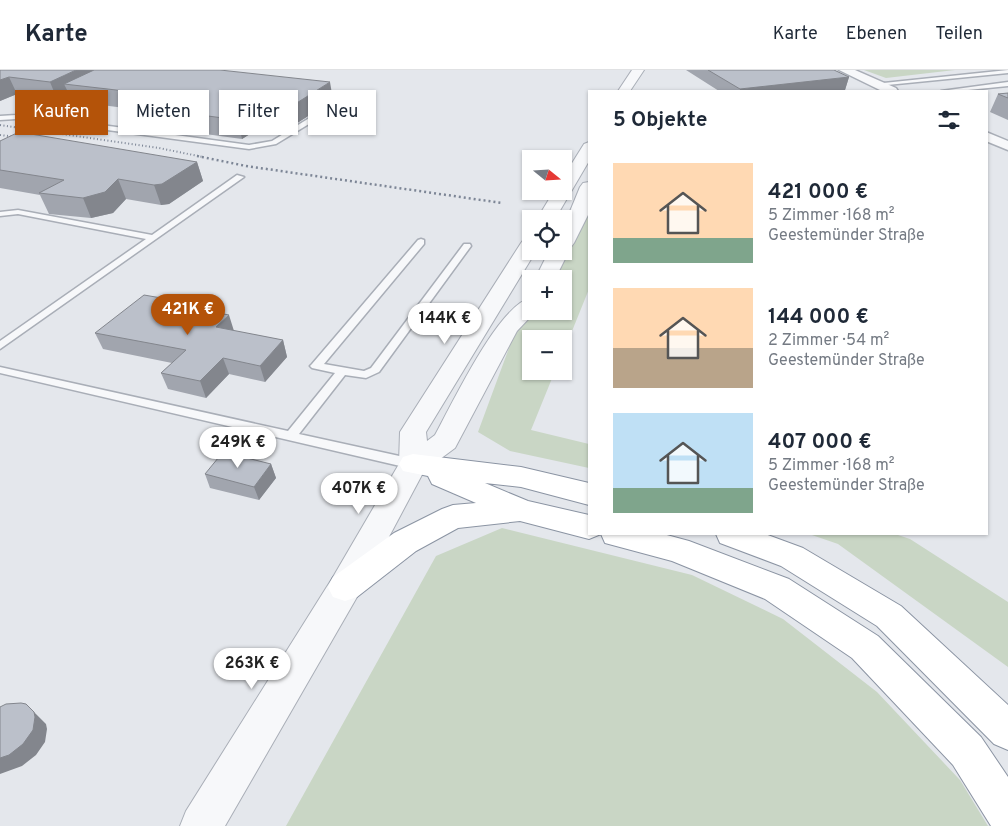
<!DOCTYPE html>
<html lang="de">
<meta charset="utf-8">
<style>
:root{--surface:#fff;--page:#f2f2f3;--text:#1f2937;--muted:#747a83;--line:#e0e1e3;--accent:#b45309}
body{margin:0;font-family:Overpass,sans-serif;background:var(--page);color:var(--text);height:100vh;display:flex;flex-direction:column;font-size:19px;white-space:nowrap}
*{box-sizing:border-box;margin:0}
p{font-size:16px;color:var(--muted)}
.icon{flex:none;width:28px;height:28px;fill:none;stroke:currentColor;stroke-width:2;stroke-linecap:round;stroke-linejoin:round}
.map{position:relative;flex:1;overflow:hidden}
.side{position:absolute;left:588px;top:20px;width:400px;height:445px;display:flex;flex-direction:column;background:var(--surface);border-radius:0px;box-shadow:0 1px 4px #0004}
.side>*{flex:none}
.top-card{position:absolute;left:15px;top:20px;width:475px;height:45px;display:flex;gap:10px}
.needle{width:32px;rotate:108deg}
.fabs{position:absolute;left:522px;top:80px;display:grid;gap:10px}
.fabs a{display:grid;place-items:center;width:50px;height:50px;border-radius:0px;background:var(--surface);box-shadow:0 1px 4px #0004;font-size:25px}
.price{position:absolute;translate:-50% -42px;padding:0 11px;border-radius:18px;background:#fff;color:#222;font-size:16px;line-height:32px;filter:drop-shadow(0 1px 2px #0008)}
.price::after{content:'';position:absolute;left:50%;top:30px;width:15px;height:11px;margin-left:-8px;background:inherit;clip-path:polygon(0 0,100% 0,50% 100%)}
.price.on{background:var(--accent);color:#fff}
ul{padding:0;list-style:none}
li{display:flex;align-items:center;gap:15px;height:125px;padding:0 25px}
li span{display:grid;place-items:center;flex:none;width:140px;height:100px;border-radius:0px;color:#555}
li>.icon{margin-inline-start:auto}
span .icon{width:60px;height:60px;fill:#fffc;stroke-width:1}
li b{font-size:21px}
h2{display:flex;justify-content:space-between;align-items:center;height:60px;padding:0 25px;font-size:21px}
.chip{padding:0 18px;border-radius:0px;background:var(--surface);box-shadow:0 1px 4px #0004;font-size:18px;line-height:45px}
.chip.on{background:var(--accent);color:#fff}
header{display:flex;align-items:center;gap:30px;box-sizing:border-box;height:70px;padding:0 25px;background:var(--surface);border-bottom:1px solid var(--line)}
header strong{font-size:24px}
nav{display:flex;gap:28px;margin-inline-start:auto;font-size:18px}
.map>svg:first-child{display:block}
.green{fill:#c9d6c5}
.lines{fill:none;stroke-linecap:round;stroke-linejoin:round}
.service-casing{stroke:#a9aeb7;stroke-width:3}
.minor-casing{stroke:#a9aeb7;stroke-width:3}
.tertiary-casing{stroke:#a9aeb7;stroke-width:2}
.trunk-casing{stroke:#8b94a3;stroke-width:2}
.service{fill:#f7f8fa;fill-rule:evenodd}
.minor{fill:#f7f8fa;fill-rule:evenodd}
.tertiary{fill:#f7f8fa;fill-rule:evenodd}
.trunk{fill:#fff;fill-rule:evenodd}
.rail-far1{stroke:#7d8696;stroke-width:2;stroke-dasharray:1 2.5;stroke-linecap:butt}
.rail{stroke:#7d8696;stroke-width:2.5;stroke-dasharray:2 3;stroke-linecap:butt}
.wall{fill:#a1a5ae}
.shaded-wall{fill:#83868d}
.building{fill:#bbc0ca;stroke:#83868d}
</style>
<header>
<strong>Karte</strong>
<nav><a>Karte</a><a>Ebenen</a><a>Teilen</a></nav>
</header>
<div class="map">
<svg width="1008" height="756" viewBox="0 0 1008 756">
<rect width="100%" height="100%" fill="#e4e7ec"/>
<path class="green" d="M864,0h91l-69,8z
M589,137v82l-25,62v-12h-33v32h24l-24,59 58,14v24l-79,-17 -32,-19 35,-95 21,-26h30v-32h-10z
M502,458l190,47 91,44 94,73 83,88 28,46h-702l150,-270z
M809,464h86l15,5 98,63v65l-170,-123z"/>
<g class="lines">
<defs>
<path id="service" d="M1008,0v3l-131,13 -3,-2z
M1008,12v4l-50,5h-17z
M84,18l2,3 -35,18 16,7 5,5 177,24 23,-4 70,-43 -27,-4 -2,-3 29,2 6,4 -3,5 -69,42 -27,5 -179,-24 -7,-7 -18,-7 -29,8 -16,1v-4l16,-1 28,-7z
M237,105l7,2 -244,172v-8l146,-102 -128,-25 -18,2v-4l18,-2 134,25z
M421,169l3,1v4l-100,120 40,7 7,-3 93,-124h6l1,2 -92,126 -13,6 -21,-3 -46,59 114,25 5,2 1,3 -1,3 -5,2 -413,-96v-6l288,64 47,-58 -23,-5 -2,-2 2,-2 106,-124z"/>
<path id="minor" d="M839,0h16l41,18 2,3h-16z
M986,62l22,9v9l-22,-9z"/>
<path id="tertiary" d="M632,0h12l-14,21h-12z
M589,72v19l-34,58h-18l17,-28h10v-15l20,-32z
M589,112v31l-15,30 -3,4 -4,1 2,3 -14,28h-20l14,-28h15v-25l16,-39 3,-4z
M531,167v14h5l-110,181 1,9 8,-6c17,-31 64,-131 96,-137v13h5l-19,20 -62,117 -31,23 -67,126 -132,229h-45l6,-15 147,-234 66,-113 1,-32 121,-189 3,-4z"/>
<path id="trunk" d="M413,384l108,13 68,16v22l-68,-18 -36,-4 43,18 61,14v19h74l26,7 100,38 89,57 103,101 27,40v49h-17l-38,-61 -101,-107 -87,-59 -93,-38 -67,-18 -4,-9 -12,5 -69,-18 -62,7 -42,23 -59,46 -12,4 -12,-4 -5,-10 5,-10 61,-44 48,-24 11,-4 23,-2 -44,-19 -4,-8 -25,-5 -4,-7 4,-7z
M716,464h49l38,14 98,58 107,99v45l-14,-6 -117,-118 -96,-60 -61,-23z"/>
</defs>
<use href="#service" class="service-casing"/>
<use href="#minor" class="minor-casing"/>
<use href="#tertiary" class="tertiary-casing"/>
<use href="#trunk" class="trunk-casing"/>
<use href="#service" class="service"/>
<use href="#minor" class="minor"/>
<use href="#tertiary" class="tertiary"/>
<use href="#trunk" class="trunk"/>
<path class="rail-far1" d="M0,55l159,23 44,9
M0,65l25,3"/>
<path class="rail" d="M197,86l49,10 256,37"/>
</g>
<path class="wall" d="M0,0l333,30 -45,29 -25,-3 -21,13 -44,-6 -1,-7 -54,-7 -3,-9 -69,-9 -2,-7 -12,5 -40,-5 -17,7z
M686,0h148l15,7 -4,13 -7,1h-119z
M1008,23v27l-18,-8 8,-18z
M0,71l197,21 6,19 -34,23 -8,1 -35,-6 -13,14 -22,5 -42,-4 -9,-19 -40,-7z
M180,236l54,25 49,9 4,17 -22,25 -36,-8 -23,24 -38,-9 -7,-16 11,-10 -69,-14 -8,-16z
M271,394l5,14 -17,22 -49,-12 -5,-14z"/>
<path class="shaded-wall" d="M76,0h33l-45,14 5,10 -12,5 -7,-17z
M9,7l8,17 -17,7v-21z
M849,7l-4,13 -7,1h-98v-2z
M330,12l3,18 -45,29 -4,-18z
M258,37l5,19 -21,13 -4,-19z
M197,92l6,19 -34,23 -8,1 -7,-20z
M118,109l8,20 -13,14 -22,5 -8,-20z
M179,231l6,16 -10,-12z
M229,245l5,16 -18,-4z
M283,270l4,17 -22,25 -5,-16z
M223,288l6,16 -23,24 -6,-17z
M271,394l5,14 -17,22 -5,-13z
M34,642l12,12 1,5 -2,13 -9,13 -14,11 -22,8v-16z"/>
<path class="building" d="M0,0h76l-26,12 -41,-5 -9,3z
M94,0h126l110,12 -46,29 -26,-4 -20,13 -45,-6 9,-5 -65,-8 14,-7 -87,-10z
M708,0h126l15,7 -109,12z
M1008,23v5l-10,-4z
M19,62l178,30 -35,22 -8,1 -36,-6 -13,13 -22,6 -44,-5 25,-13 -64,-10v-29z
M144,225l35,6 -4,4 54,10 -13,12 67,13 -23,26 -37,-8 -23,23 -39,-8 25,-23 -91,-17z
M223,382l48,12 -17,23 -49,-13z
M21,633l5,1 8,8 1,5 -2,13 -10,14 -14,11 -9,3v-51l6,-3z"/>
</svg>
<div class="fabs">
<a><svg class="needle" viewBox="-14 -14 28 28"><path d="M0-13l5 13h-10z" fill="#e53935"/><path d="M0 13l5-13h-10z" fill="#747a83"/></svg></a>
<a><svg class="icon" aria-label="locate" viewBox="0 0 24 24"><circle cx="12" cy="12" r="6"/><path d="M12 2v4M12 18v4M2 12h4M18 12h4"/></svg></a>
<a>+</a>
<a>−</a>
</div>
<b class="price on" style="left:188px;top:266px">421K €</b>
<b class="price" style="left:445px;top:275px">144K €</b>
<b class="price" style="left:238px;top:399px">249K €</b>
<b class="price" style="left:359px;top:445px">407K €</b>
<b class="price" style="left:252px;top:620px">263K €</b>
<div class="top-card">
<a class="chip on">Kaufen</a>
<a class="chip">Mieten</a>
<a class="chip">Filter</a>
<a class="chip">Neu</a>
</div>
<section class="side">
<h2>5 Objekte<svg class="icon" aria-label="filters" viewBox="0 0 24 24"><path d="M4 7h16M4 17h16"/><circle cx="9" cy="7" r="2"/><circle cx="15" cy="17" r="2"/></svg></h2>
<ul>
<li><span style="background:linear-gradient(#ffd9b3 75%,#7fa58c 0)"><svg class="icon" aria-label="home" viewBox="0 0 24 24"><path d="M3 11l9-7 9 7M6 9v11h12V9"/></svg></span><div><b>421 000 €</b><p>5 Zimmer · 168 m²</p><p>Geestemünder Straße</p></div></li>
<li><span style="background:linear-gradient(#ffd9b3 60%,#b9a48a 0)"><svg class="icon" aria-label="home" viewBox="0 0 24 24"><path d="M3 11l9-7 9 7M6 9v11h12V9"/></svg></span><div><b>144 000 €</b><p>2 Zimmer · 54 m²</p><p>Geestemünder Straße</p></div></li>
<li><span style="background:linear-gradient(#bfe0f5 75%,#7fa58c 0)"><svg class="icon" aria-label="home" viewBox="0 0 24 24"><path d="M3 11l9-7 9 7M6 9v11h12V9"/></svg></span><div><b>407 000 €</b><p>5 Zimmer · 168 m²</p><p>Geestemünder Straße</p></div></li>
</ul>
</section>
</div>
